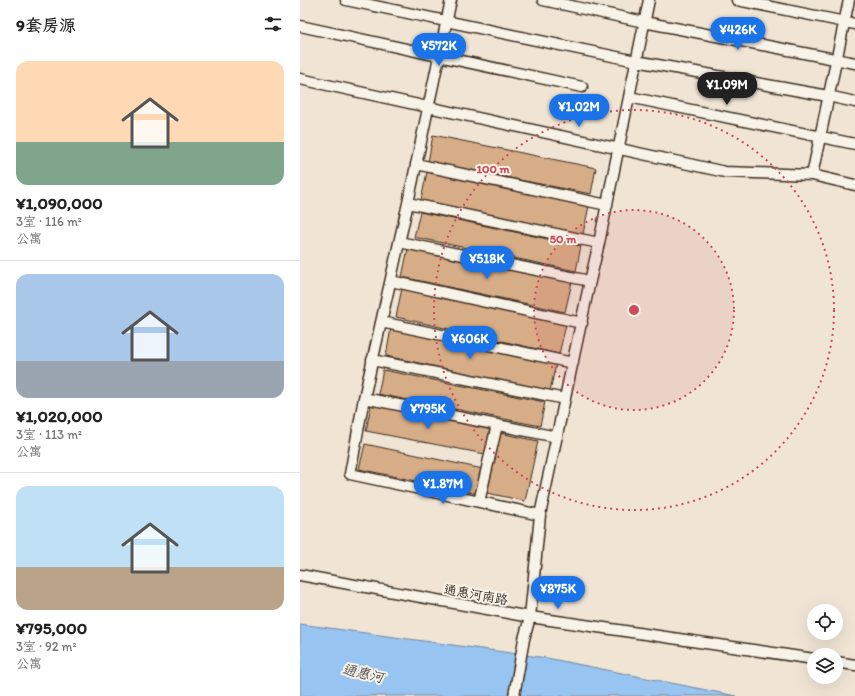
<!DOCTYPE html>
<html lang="zh">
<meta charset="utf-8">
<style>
:root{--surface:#fff;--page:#f2f2f2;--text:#222;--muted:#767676;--line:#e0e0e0;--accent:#1a73e8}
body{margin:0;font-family:Itim,"LXGW WenKai TC",sans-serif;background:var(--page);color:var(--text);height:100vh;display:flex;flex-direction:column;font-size:15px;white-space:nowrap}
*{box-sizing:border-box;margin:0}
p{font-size:13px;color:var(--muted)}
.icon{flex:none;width:22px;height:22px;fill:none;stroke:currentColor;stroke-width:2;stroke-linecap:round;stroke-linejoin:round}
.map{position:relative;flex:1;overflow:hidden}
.drawer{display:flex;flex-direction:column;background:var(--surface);width:300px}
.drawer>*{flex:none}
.fabs{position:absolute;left:507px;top:604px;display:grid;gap:8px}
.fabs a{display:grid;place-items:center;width:36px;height:36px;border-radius:50%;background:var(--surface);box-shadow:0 4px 16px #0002;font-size:20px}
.price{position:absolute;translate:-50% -34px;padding:0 9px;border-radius:14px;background:var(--accent);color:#fff;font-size:13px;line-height:26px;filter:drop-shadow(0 1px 2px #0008)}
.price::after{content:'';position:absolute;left:50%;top:24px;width:12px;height:9px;margin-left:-6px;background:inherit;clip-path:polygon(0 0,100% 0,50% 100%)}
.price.selected{background:#222;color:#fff}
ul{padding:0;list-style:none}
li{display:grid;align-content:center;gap:8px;height:212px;padding:0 16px}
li+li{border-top:1px solid var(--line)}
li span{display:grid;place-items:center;height:124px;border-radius:12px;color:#555}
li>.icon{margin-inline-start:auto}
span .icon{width:72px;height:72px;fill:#fffc;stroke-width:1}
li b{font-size:17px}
h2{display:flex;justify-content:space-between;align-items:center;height:48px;padding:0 16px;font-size:17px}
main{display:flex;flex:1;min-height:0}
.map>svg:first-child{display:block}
.water{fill:#97c4f1;stroke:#72869d}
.building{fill:#d6ad87;stroke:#3b2a1e}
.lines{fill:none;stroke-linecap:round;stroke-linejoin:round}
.street-casing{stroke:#3b2a1e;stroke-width:13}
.street{stroke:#f7f3e8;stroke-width:10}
.ring{fill:none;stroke:#d1495b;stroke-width:2;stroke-dasharray:2 4}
.labels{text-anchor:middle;stroke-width:4;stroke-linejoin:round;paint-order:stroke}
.street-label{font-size:13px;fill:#3b2a1e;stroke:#f7f3e8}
.water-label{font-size:14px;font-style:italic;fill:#525053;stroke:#f7f3e8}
.centre{fill:#d1495b;stroke:#f7f3e8;stroke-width:2}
.ring-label{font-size:12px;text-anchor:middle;font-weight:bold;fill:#d1495b;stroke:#f7f3e8;stroke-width:4;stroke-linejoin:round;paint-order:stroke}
</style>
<main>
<section class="drawer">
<h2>9套房源<svg class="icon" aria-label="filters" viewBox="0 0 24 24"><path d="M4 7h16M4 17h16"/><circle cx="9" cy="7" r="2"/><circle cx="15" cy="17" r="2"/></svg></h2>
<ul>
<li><span style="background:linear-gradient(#ffd9b3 65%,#7fa58c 0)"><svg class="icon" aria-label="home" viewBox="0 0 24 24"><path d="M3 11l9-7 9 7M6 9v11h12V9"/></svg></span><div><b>¥1,090,000</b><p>3室 · 116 m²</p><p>公寓</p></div></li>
<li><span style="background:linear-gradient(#a9c7e8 70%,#9aa5b1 0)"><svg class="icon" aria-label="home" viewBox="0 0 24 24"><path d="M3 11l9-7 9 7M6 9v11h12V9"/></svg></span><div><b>¥1,020,000</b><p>3室 · 113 m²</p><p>公寓</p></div></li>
<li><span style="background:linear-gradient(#bfe0f5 65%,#b9a48a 0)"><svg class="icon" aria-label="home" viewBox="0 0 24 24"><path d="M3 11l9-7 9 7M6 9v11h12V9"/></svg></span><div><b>¥795,000</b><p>3室 · 92 m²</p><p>公寓</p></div></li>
</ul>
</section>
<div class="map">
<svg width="555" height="696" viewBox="0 0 555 696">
<rect width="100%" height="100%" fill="#f0e5d5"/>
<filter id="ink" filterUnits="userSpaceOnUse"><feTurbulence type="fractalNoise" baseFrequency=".025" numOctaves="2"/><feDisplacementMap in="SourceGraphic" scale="8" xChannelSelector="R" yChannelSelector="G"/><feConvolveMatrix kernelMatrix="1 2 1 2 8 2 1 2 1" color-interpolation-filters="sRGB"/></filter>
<g filter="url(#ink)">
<path class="water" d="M0,624l247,34 189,38h-436z"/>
<path class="building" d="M133,135l163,33 -5,26 -163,-32z
M127,172l162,34 -6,28 -162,-34z
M120,212l161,34 -5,25 -162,-34z
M108,248l164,34 -7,30 -163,-35z
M102,288l164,37 -7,29 -163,-37z
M91,328l165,36 -6,27 -164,-35z
M83,370l162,32 -5,24 -162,-32z
M71,405l119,23 -5,26 -119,-23z
M200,433l38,8 -13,60 -38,-8z
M65,444l118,25 -5,25 -119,-25z"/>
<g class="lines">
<defs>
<path id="street" d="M46,0l290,61 192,35 27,6
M151,0l-43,203 -44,195 -14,76 190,41
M243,0l101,22 211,41
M437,0l118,24
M0,26l282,61
M0,79l425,93 87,3 43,10
M329,97l226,47
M116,164l191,41
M512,175l37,-175
M108,203l191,40
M99,242l191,39
M91,281l191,42
M81,322l192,41
M72,360l193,39
M64,398l193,39
M179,502l18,-77
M0,575l230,42 284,42
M536,662l19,3
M214,696l10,-57 6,-22 10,-102 50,-234 9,-38 50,-243"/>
</defs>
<use href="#street" class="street-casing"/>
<use href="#street" class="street"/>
</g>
</g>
<circle cx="334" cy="310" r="100" fill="#d1495b" fill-opacity=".12"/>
<g class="ring">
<circle cx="334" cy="310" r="100"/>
<circle cx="334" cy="310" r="200"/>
</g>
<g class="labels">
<g class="street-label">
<text transform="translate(176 594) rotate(10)" y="5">通惠河南路</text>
</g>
<g class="water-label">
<text transform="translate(63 673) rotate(13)" y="5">通惠河</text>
</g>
</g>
<circle cx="334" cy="310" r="6" class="centre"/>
<g class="ring-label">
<text x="193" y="173">100 m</text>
<text x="263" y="243">50 m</text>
</g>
</svg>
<div class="fabs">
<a><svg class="icon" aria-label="locate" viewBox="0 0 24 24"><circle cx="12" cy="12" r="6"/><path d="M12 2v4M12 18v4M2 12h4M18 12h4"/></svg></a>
<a><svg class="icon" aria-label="layers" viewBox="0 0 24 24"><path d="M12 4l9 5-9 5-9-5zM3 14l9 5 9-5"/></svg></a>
</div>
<b class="price" style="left:438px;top:51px">¥426K</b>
<b class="price" style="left:139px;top:67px">¥572K</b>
<b class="price selected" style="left:427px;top:106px">¥1.09M</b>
<b class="price" style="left:279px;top:128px">¥1.02M</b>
<b class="price" style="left:187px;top:280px">¥518K</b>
<b class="price" style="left:170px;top:360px">¥606K</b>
<b class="price" style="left:128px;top:430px">¥795K</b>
<b class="price" style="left:143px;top:505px">¥1.87M</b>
<b class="price" style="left:258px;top:610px">¥875K</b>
</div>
</main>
